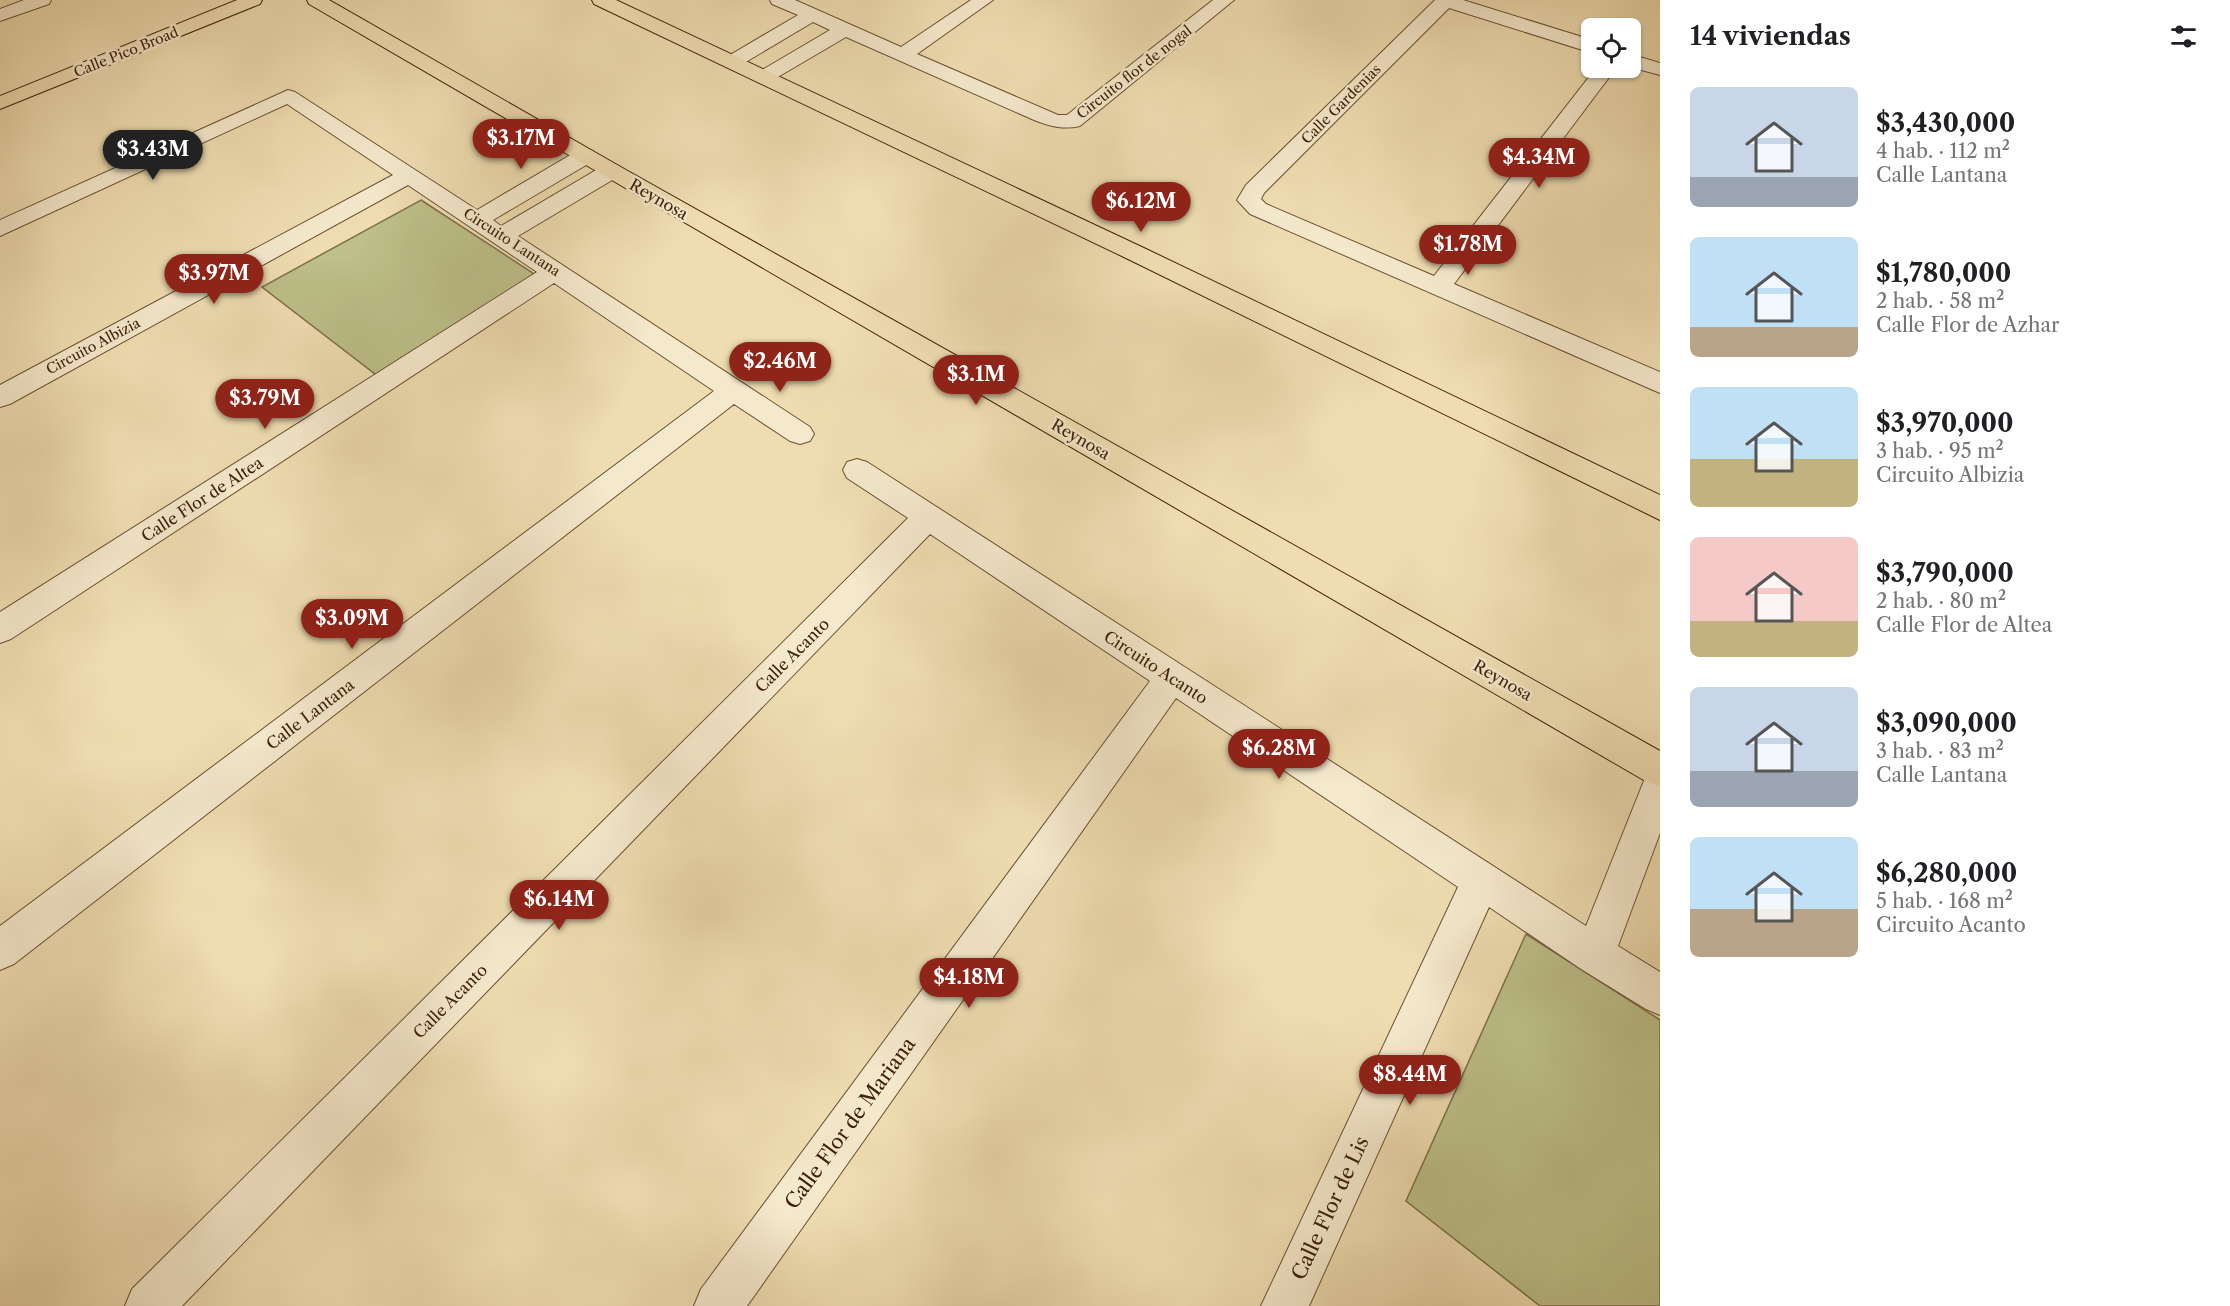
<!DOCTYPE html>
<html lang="es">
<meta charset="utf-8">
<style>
:root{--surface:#fff;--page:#f6f6f6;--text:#202124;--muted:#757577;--accent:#8f2418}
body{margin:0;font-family:"Libre Caslon Text",serif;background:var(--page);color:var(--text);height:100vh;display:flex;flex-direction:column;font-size:22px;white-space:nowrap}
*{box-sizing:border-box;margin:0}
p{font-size:20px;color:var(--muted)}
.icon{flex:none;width:33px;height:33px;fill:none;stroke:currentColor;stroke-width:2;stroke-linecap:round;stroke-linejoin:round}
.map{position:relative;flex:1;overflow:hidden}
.sheet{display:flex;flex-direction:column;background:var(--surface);width:570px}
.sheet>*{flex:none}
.fabs{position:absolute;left:1581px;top:18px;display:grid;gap:12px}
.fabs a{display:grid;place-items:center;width:60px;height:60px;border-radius:9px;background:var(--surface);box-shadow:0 2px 4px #0004;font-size:30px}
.price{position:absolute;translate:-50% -51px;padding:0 14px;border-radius:21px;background:var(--accent);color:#fff;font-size:20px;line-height:39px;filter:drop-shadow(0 2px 3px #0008)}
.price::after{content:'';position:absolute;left:50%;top:36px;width:18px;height:14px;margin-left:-9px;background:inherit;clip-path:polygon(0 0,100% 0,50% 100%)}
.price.selected{background:#222;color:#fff}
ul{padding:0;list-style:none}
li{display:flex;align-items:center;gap:18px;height:150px;padding:0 30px}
li span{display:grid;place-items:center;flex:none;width:168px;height:120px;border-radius:9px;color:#555}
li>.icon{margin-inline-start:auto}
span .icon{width:72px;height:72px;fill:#fffc;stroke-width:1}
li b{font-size:26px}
h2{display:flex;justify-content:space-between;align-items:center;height:72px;padding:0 30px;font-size:26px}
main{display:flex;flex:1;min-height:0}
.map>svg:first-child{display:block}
.green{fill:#bdc089;stroke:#7d7049;stroke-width:1.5}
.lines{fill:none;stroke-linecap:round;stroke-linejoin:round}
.minor-casing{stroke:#6a5033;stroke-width:2}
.major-casing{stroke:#3d2109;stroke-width:2}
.minor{fill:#f5e9cc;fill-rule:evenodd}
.major{fill:#efddb1;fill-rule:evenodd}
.labels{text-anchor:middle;stroke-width:5;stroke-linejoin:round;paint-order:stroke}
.far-street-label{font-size:14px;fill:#3d2109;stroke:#f5e9cc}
.street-label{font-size:16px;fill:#3d2109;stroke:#f5e9cc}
.near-street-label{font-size:20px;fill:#3d2109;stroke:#f5e9cc}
</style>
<main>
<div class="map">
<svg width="1660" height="1306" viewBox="0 0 1660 1306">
<rect width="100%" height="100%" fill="#efddb1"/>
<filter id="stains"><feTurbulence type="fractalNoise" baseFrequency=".00333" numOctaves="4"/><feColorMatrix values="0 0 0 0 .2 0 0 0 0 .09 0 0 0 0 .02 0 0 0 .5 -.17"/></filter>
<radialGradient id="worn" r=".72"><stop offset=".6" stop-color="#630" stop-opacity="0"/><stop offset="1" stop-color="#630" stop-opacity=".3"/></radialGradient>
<path class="green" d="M421,200l118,77 -160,100 -117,-90z
M1526,934l134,86v286h-120l-134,-105z"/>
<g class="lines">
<defs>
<path id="minor" d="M24,0h27l-2,4 -49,17v-12z
M770,0h25l106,47 70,-47h22l-76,54 141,61h9l146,-115h21l-154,126c-17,4 -31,0 -46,-6l-188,-83 -75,44h-14l-3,-4 3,-4 73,-43 -17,-8 -74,44h-14l-3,-4 3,-4 73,-43 -26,-11z
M1435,0h28l129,40v13l-143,-45 -185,185 -3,6 5,5 168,72 162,-208h20l-162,216 206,88v21l-410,-179 -13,-14 9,-15z
M1630,54l30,9v12l-30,-8z
M288,90l7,2 182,118 100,-59 8,-2 8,2 3,5 -3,5 -100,59 8,6 102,-60 8,-2 8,2 3,5 -3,5 -101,60 292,191 4,7 -4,7 -10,3 -10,-3 -56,-37 -720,560 -14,6v-44l714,-535 -160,-108 -543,356 -11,4v-31l537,-340 -129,-87 -398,219 -10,3v-22l393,-210 -106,-71 -287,132v-16z
M857,459l10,3 719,464 61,-153 13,-5v65l-42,113 42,26v43l-14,-6 -65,-40 -92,-62 -180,399h-48l197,-419 -282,-189 -429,608h-53l7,-17 449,-608 -220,-147 -748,772h-57l7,-17 776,-771 -61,-40 -4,-8 4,-8z"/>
<path id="major" d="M237,0h25l-2,4 -260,105v-13z
M307,0h22l290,166 1041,585v35l-13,-4 -1338,-778z
M592,0h24l530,249 514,246v25l-532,-261 -534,-255z"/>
</defs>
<use href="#minor" class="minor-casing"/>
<use href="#major" class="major-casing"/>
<use href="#minor" class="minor"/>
<use href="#major" class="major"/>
</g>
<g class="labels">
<g class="far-street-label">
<text transform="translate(126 52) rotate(-22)" y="5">Calle Pico Broad</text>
<text transform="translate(1134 72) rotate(-38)" y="5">Circuito flor de nogal</text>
<text transform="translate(1341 104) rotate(-45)" y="5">Calle Gardenias</text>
<text transform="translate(512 242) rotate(33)" y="5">Circuito Lantana</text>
<text transform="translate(93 346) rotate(-28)" y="5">Circuito Albizia</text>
</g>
<g class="street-label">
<text transform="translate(659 199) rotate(30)" y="6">Reynosa</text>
<text transform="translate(1081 439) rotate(30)" y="6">Reynosa</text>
<text transform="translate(202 499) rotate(-33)" y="6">Calle Flor de Altea</text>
<text transform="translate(792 655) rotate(-45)" y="6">Calle Acanto</text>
<text transform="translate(1156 667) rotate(33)" y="6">Circuito Acanto</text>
<text transform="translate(1503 680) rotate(30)" y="6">Reynosa</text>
<text transform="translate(310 714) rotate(-37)" y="6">Calle Lantana</text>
<text transform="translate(450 1001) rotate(-45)" y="6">Calle Acanto</text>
</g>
<g class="near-street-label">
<text transform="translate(850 1123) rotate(-54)" y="7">Calle Flor de Mariana</text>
<text transform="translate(1330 1208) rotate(-65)" y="7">Calle Flor de Lis</text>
</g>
</g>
<rect width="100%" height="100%" filter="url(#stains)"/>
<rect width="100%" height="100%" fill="url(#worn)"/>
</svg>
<div class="fabs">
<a><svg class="icon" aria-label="locate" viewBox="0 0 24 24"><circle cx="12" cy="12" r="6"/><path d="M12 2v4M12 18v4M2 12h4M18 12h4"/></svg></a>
</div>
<b class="price" style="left:521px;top:170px">$3.17M</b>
<b class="price selected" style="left:153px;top:181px">$3.43M</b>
<b class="price" style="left:1539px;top:189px">$4.34M</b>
<b class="price" style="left:1141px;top:233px">$6.12M</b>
<b class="price" style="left:1468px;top:276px">$1.78M</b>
<b class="price" style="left:214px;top:305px">$3.97M</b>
<b class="price" style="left:780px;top:393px">$2.46M</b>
<b class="price" style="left:976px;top:406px">$3.1M</b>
<b class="price" style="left:265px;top:430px">$3.79M</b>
<b class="price" style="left:352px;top:650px">$3.09M</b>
<b class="price" style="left:1279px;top:780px">$6.28M</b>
<b class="price" style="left:559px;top:931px">$6.14M</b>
<b class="price" style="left:969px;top:1009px">$4.18M</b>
<b class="price" style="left:1410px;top:1106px">$8.44M</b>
</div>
<section class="sheet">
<h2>14 viviendas<svg class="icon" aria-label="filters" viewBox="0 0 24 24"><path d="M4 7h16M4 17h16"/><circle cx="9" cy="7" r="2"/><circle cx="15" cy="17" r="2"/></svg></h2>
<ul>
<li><span style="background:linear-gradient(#c9d6e8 75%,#9aa5b1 0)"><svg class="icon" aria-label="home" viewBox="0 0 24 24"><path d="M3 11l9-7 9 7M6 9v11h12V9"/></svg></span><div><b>$3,430,000</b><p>4 hab. · 112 m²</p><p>Calle Lantana</p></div></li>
<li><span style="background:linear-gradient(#bfe0f5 75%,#b9a48a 0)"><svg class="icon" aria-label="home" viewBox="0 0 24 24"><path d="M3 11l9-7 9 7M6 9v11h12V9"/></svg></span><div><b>$1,780,000</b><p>2 hab. · 58 m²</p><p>Calle Flor de Azhar</p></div></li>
<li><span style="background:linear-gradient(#bfe0f5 60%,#c2b280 0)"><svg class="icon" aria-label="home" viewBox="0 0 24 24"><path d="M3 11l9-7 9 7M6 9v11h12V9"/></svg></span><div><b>$3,970,000</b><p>3 hab. · 95 m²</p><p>Circuito Albizia</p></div></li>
<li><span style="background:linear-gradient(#f6c9c9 70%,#c2b280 0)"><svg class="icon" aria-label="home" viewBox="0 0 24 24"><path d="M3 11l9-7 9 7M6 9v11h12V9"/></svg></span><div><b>$3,790,000</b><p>2 hab. · 80 m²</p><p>Calle Flor de Altea</p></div></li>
<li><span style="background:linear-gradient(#c9d6e8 70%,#9aa5b1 0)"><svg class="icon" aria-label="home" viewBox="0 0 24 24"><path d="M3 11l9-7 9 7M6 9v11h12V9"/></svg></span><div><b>$3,090,000</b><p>3 hab. · 83 m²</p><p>Calle Lantana</p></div></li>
<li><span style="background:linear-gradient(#bfe0f5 60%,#b9a48a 0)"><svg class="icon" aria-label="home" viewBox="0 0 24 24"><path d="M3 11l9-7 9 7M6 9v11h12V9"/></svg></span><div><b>$6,280,000</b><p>5 hab. · 168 m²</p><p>Circuito Acanto</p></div></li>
</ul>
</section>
</main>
